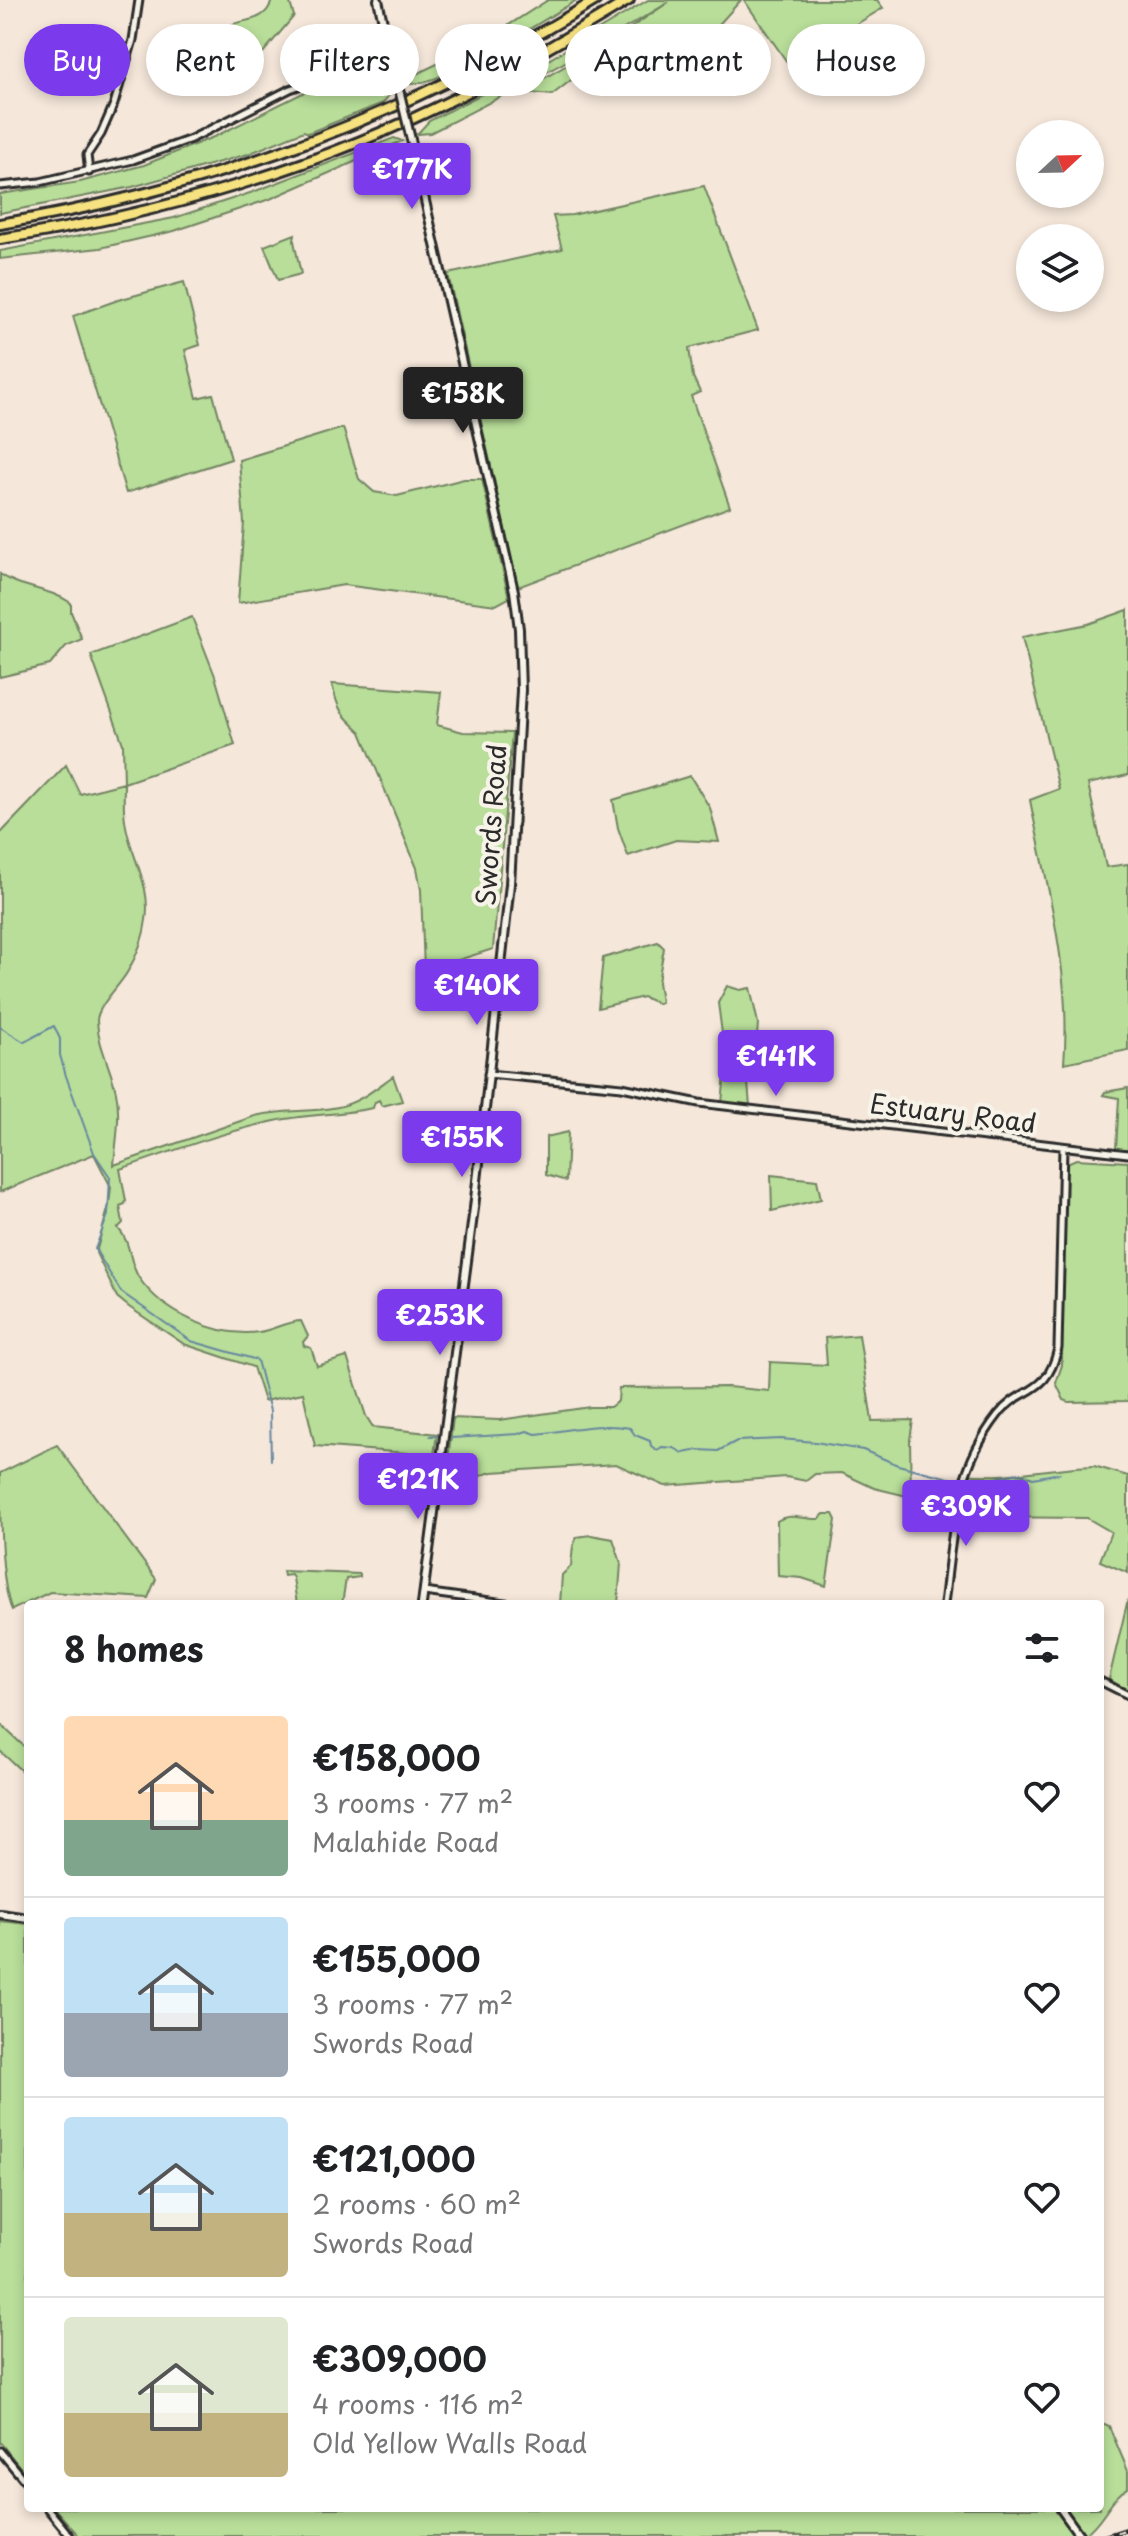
<!DOCTYPE html>
<meta charset="utf-8">
<style>
:root{--surface:#fff;--page:#f6f6f6;--text:#202124;--muted:#757577;--line:#e0e0e0;--accent:#7c3aed}
body{margin:0;font-family:"Playpen Sans",sans-serif;background:var(--page);color:var(--text);height:100vh;display:flex;flex-direction:column;font-size:30px;white-space:nowrap}
*{box-sizing:border-box;margin:0}
p{font-size:26px;color:var(--muted)}
.icon{flex:none;width:44px;height:44px;fill:none;stroke:currentColor;stroke-width:2;stroke-linecap:round;stroke-linejoin:round}
.map{position:relative;flex:1;overflow:hidden}
.side{position:absolute;left:24px;top:1600px;width:1080px;height:912px;display:flex;flex-direction:column;background:var(--surface);border-radius:8px;box-shadow:0 4px 12px #0003}
.side>*{flex:none}
.hud{position:absolute;left:24px;top:24px;width:1080px;height:72px;display:flex;gap:16px}
.needle{width:52px;rotate:68deg}
.tools{position:absolute;left:1016px;top:120px;display:grid;gap:16px}
.tools a{display:grid;place-items:center;width:88px;height:88px;border-radius:50%;background:var(--surface);box-shadow:0 4px 12px #0003;font-size:40px}
.price{position:absolute;translate:-50% -68px;padding:0 18px;border-radius:8px;background:var(--accent);color:#fff;font-size:26px;line-height:52px;filter:drop-shadow(0 2px 4px #0008)}
.price::after{content:'';position:absolute;left:50%;top:48px;width:24px;height:18px;margin-left:-12px;background:inherit;clip-path:polygon(0 0,100% 0,50% 100%)}
.price.on{background:#222;color:#fff}
ul{padding:0;list-style:none}
li{display:flex;align-items:center;gap:24px;height:200px;padding:0 40px}
li+li{border-top:2px solid var(--line)}
li span{display:grid;place-items:center;flex:none;width:224px;height:160px;border-radius:8px;color:#555}
li>.icon{margin-inline-start:auto}
span .icon{width:96px;height:96px;fill:#fffc;stroke-width:1}
li b{font-size:34px}
h2{display:flex;justify-content:space-between;align-items:center;height:96px;padding:0 40px;font-size:34px}
.tag{padding:0 28px;border-radius:36px;background:var(--surface);box-shadow:0 4px 12px #0003;font-size:28px;line-height:72px}
.tag.on{background:var(--accent);color:#fff}
.map>svg:first-child{display:block}
.green{fill:#b8de99;stroke:#728462;stroke-width:2}
.lines{fill:none;stroke-linecap:round;stroke-linejoin:round}
.stream{stroke:#6887a0;stroke-width:2}
.tertiary-casing{stroke:#2b2b2b;stroke-width:11}
.secondary-casing{stroke:#2b2b2b;stroke-width:12}
.motorway-casing{stroke:#2b2b2b;stroke-width:14}
.tertiary{stroke:#f7f3e8;stroke-width:5}
.secondary{stroke:#f7f3e8;stroke-width:6}
.motorway{stroke:#f6e281;stroke-width:8}
.rail-casing{stroke:#2b2b2b;stroke-width:5}
.rail{stroke:#f7f3e8;stroke-width:2;stroke-dasharray:6;stroke-linecap:butt}
.secondary-bridge-casing{stroke:#2b2b2b;stroke-width:12;stroke-linecap:butt}
.secondary-bridge{stroke:#f7f3e8;stroke-width:6}
.labels{text-anchor:middle;stroke-width:8;stroke-linejoin:round;paint-order:stroke}
.street-label{font-size:26px;fill:#2b2b2b;stroke:#f7f3e8}
</style>
<div class="map">
<svg width="1128" height="2536" viewBox="0 0 1128 2536">
<rect width="100%" height="100%" fill="#f5e7da"/>
<filter id="ink" filterUnits="userSpaceOnUse"><feTurbulence type="fractalNoise" baseFrequency=".0125" numOctaves="2"/><feDisplacementMap in="SourceGraphic" scale="16" xChannelSelector="R" yChannelSelector="G"/><feConvolveMatrix kernelMatrix="1 2 1 2 8 2 1 2 1" color-interpolation-filters="sRGB"/></filter>
<g filter="url(#ink)">
<path class="green" d="M272,0h17l5,16 -53,63 -7,1 -12,-16 -4,-30c15,-19 47,-6 54,-34z
M548,0h29c-33,20 -134,85 -167,84l2,-8 67,-32z
M648,0h93l-56,62h-17l-21,-26 -32,10 -63,49 -32,-3 103,-59 46,-31c-78,48 -158,90 -239,131l-13,1 12,-13 121,-62z
M744,0h133l6,8 -94,57z
M366,70c16,-1 23,9 24,24l-7,9 -75,30 -4,-2 -56,23 -116,33 -132,26v-19l80,-12 64,-17 72,-29 101,-50z
M394,138l8,3 -132,58 -96,32 -74,17 -100,11v-8l174,-33 79,-26z
M704,186l54,144 -69,18 4,29 7,15 -9,4 39,111 -212,80 -70,-313 114,-25 -9,-33 19,-1z
M295,234l-1,7 7,33 -23,6 -14,-34z
M184,282l16,63 -15,5 12,48 16,-4 18,65 -105,34 -53,-177 45,-16z
M343,428l16,51 15,13 23,4 67,-17h18l27,119 -13,7 -152,-20 -106,18 6,-80 -5,-63z
M0,574c21,15 50,14 71,29v9l11,27 -16,7 -16,19 -50,12z
M1128,610v165l-40,9 18,83 22,-3v186l-64,13c8,-88 -17,-176 -34,-263l29,-11 -37,-152 66,-13z
M192,617l23,59 20,69 -111,38c0,12 -1,25 1,37 4,35 27,63 21,100 -2,18 -9,35 -18,51 -9,16 -31,35 -31,50 1,25 14,47 19,71 5,24 0,48 -2,73l141,-49c28,-7 56,-3 83,-9 21,-4 38,-19 55,-31l9,25 -20,5 -3,-6 -4,2 -2,6c-32,7 -66,6 -98,13 -53,11 -104,31 -155,48l6,32 -1,3 -5,2 3,17 -5,5c14,16 10,32 21,50 24,35 78,60 120,54 14,-2 28,-11 42,-11l7,15 -5,6 1,4 7,2 6,18 30,-9 19,59 7,11 64,7 -3,21 -119,-9 -12,-53 -39,8 -11,-34 -69,-23 -55,-37 -12,-10 -21,-44 13,-48 2,-18 -17,-33 -94,38v-358l66,-69 14,29 44,-11 -1,-39 -32,-89z
M332,684l109,8 -4,33 26,7 49,1 -19,216 -69,22 -3,-81 -4,-22 -56,-136c-20,-18 -23,-21 -29,-48z
M690,776l20,32 9,34 -43,-2 -48,16 -10,-28 -5,-28z
M658,942l6,6 -6,34 3,20 -2,2 -16,-7 -45,11 5,-50z
M727,986l13,4 10,-2 8,35 -2,26 44,6 2,9 -43,3 -11,16 2,23 -28,-3 4,-39 -8,-61z
M1128,1088v62l-12,-1 3,-51 -16,-3 2,-3z
M568,1132l-2,49 -20,-6v-38z
M1076,1159l52,3v239l-59,1 -5,-2 -8,-17 6,-18 2,-197 3,-5z
M771,1175l46,5 4,19 -49,12z
M859,1335l13,86 41,-1 -3,20 1,57 -37,-9 -32,-15 -27,1 -9,7 -20,-4 -121,9 -49,-22 -124,8 -21,6 -8,-14 -18,21 8,-67 46,2 91,-13h20l8,-6 1,-13 109,-1 41,4 1,-29 57,3 -2,-27z
M57,1445l99,134 -8,19 -98,-6 -38,18c-12,-26 -12,-102 -12,-137z
M1094,1466l34,10v97l-28,-12 11,-29 -24,-14 -95,-1 -35,-12 8,-31c43,5 86,-7 129,-8z
M824,1514h9l3,6 -10,66 -24,-8 -24,-2 -1,-55c13,-9 27,-1 42,-2z
M591,1535l22,4 8,24 -3,41h-58l2,-29 9,-9 2,-20 4,-9z
M283,1571l77,3v3l-14,2 -4,25h-45l-4,-26 -2,-3 -7,1z
M1128,1599v92l-19,-12z
M0,1724l28,26v27l-28,-26z
M0,1921l28,3v553l-28,-35z
M1100,2422l9,4 19,45v17c-19,10 -25,34 -43,46l-19,-26h34z
M54,2508h1000l20,28h-995z"/>
<g class="lines">
<path class="stream" d="M0,1027l24,15 30,-16 6,13v16l6,21 28,77 16,24 -2,38 -13,34 26,43 70,49 66,19
M257,1360l13,51 1,49
M430,1436h7
M451,1438l67,-4 9,-3 9,3c31,-3 63,-12 94,-6l5,7 15,6 1,5 6,4 5,-3 12,1 9,5 16,-3 19,1 19,-10 44,-2 34,3 48,8 35,15 90,23 4,-4v-5l27,-6 14,5 27,-5"/>
<defs>
<path id="tertiary" d="M89,172l-2,-17 14,-21 13,-30 19,-64 6,-40
M0,186l40,-4 93,-22 58,-21 99,-50 89,-31
M488,1074l134,13 77,16 429,51
M424,1592l88,12
M944,1604c9,-68 9,-132 54,-189 23,-30 49,-17 60,-67l5,-200
M1100,1681l28,14
M0,2451l28,34
M47,2508l23,28"/>
<path id="secondary" d="M378,0l10,44
M388,44h8l7,9 -2,10 -9,5
M388,44l-8,7 -1,7 3,7 10,3
M413,148l101,443 5,38 2,61 -11,194 -36,324 -52,396
M0,1914l28,4
M1060,2508l20,28"/>
<path id="motorway" d="M0,224c213,-35 412,-111 596,-224
M0,239c160,-24 320,-72 464,-145 57,-29 111,-61 165,-94"/>
</defs>
<use href="#tertiary" class="tertiary-casing"/>
<use href="#secondary" class="secondary-casing"/>
<use href="#motorway" class="motorway-casing"/>
<use href="#tertiary" class="tertiary"/>
<use href="#secondary" class="secondary"/>
<use href="#motorway" class="motorway"/>
<defs>
<path id="rail" d="M1106,2536l22,-7"/>
</defs>
<use href="#rail" class="rail-casing"/>
<use href="#rail" class="rail"/>
<defs>
<path id="secondary-bridge" d="M397,81l16,67"/>
</defs>
<use href="#secondary-bridge" class="secondary-bridge-casing"/>
<use href="#secondary-bridge" class="secondary-bridge"/>
</g>
</g>
<g class="labels">
<g class="street-label">
<text transform="translate(492 825) rotate(-86)" y="9">Swords Road</text>
<text transform="translate(953 1114) rotate(7)" y="9">Estuary Road</text>
</g>
</g>
</svg>
<div class="tools">
<a><svg class="needle" viewBox="-14 -14 28 28"><path d="M0-13l5 13h-10z" fill="#e53935"/><path d="M0 13l5-13h-10z" fill="#757577"/></svg></a>
<a><svg class="icon" aria-label="layers" viewBox="0 0 24 24"><path d="M12 4l9 5-9 5-9-5zM3 14l9 5 9-5"/></svg></a>
</div>
<b class="price" style="left:412px;top:211px">€177K</b>
<b class="price on" style="left:463px;top:435px">€158K</b>
<b class="price" style="left:477px;top:1027px">€140K</b>
<b class="price" style="left:776px;top:1098px">€141K</b>
<b class="price" style="left:462px;top:1179px">€155K</b>
<b class="price" style="left:440px;top:1357px">€253K</b>
<b class="price" style="left:418px;top:1521px">€121K</b>
<b class="price" style="left:966px;top:1548px">€309K</b>
<div class="hud">
<a class="tag on">Buy</a>
<a class="tag">Rent</a>
<a class="tag">Filters</a>
<a class="tag">New</a>
<a class="tag">Apartment</a>
<a class="tag">House</a>
</div>
<section class="side">
<h2>8 homes<svg class="icon" aria-label="filters" viewBox="0 0 24 24"><path d="M4 7h16M4 17h16"/><circle cx="9" cy="7" r="2"/><circle cx="15" cy="17" r="2"/></svg></h2>
<ul>
<li><span style="background:linear-gradient(#ffd9b3 65%,#7fa58c 0)"><svg class="icon" aria-label="home" viewBox="0 0 24 24"><path d="M3 11l9-7 9 7M6 9v11h12V9"/></svg></span><div><b>€158,000</b><p>3 rooms · 77 m²</p><p>Malahide Road</p></div><svg class="icon" aria-label="heart" viewBox="0 0 24 24"><path d="M12 20l-8-8c-3-5 5-10 8-4 3-6 11-1 8 4z"/></svg></li>
<li><span style="background:linear-gradient(#bfe0f5 60%,#9aa5b1 0)"><svg class="icon" aria-label="home" viewBox="0 0 24 24"><path d="M3 11l9-7 9 7M6 9v11h12V9"/></svg></span><div><b>€155,000</b><p>3 rooms · 77 m²</p><p>Swords Road</p></div><svg class="icon" aria-label="heart" viewBox="0 0 24 24"><path d="M12 20l-8-8c-3-5 5-10 8-4 3-6 11-1 8 4z"/></svg></li>
<li><span style="background:linear-gradient(#bfe0f5 60%,#c2b280 0)"><svg class="icon" aria-label="home" viewBox="0 0 24 24"><path d="M3 11l9-7 9 7M6 9v11h12V9"/></svg></span><div><b>€121,000</b><p>2 rooms · 60 m²</p><p>Swords Road</p></div><svg class="icon" aria-label="heart" viewBox="0 0 24 24"><path d="M12 20l-8-8c-3-5 5-10 8-4 3-6 11-1 8 4z"/></svg></li>
<li><span style="background:linear-gradient(#dfe7d0 60%,#c2b280 0)"><svg class="icon" aria-label="home" viewBox="0 0 24 24"><path d="M3 11l9-7 9 7M6 9v11h12V9"/></svg></span><div><b>€309,000</b><p>4 rooms · 116 m²</p><p>Old Yellow Walls Road</p></div><svg class="icon" aria-label="heart" viewBox="0 0 24 24"><path d="M12 20l-8-8c-3-5 5-10 8-4 3-6 11-1 8 4z"/></svg></li>
</ul>
</section>
</div>
